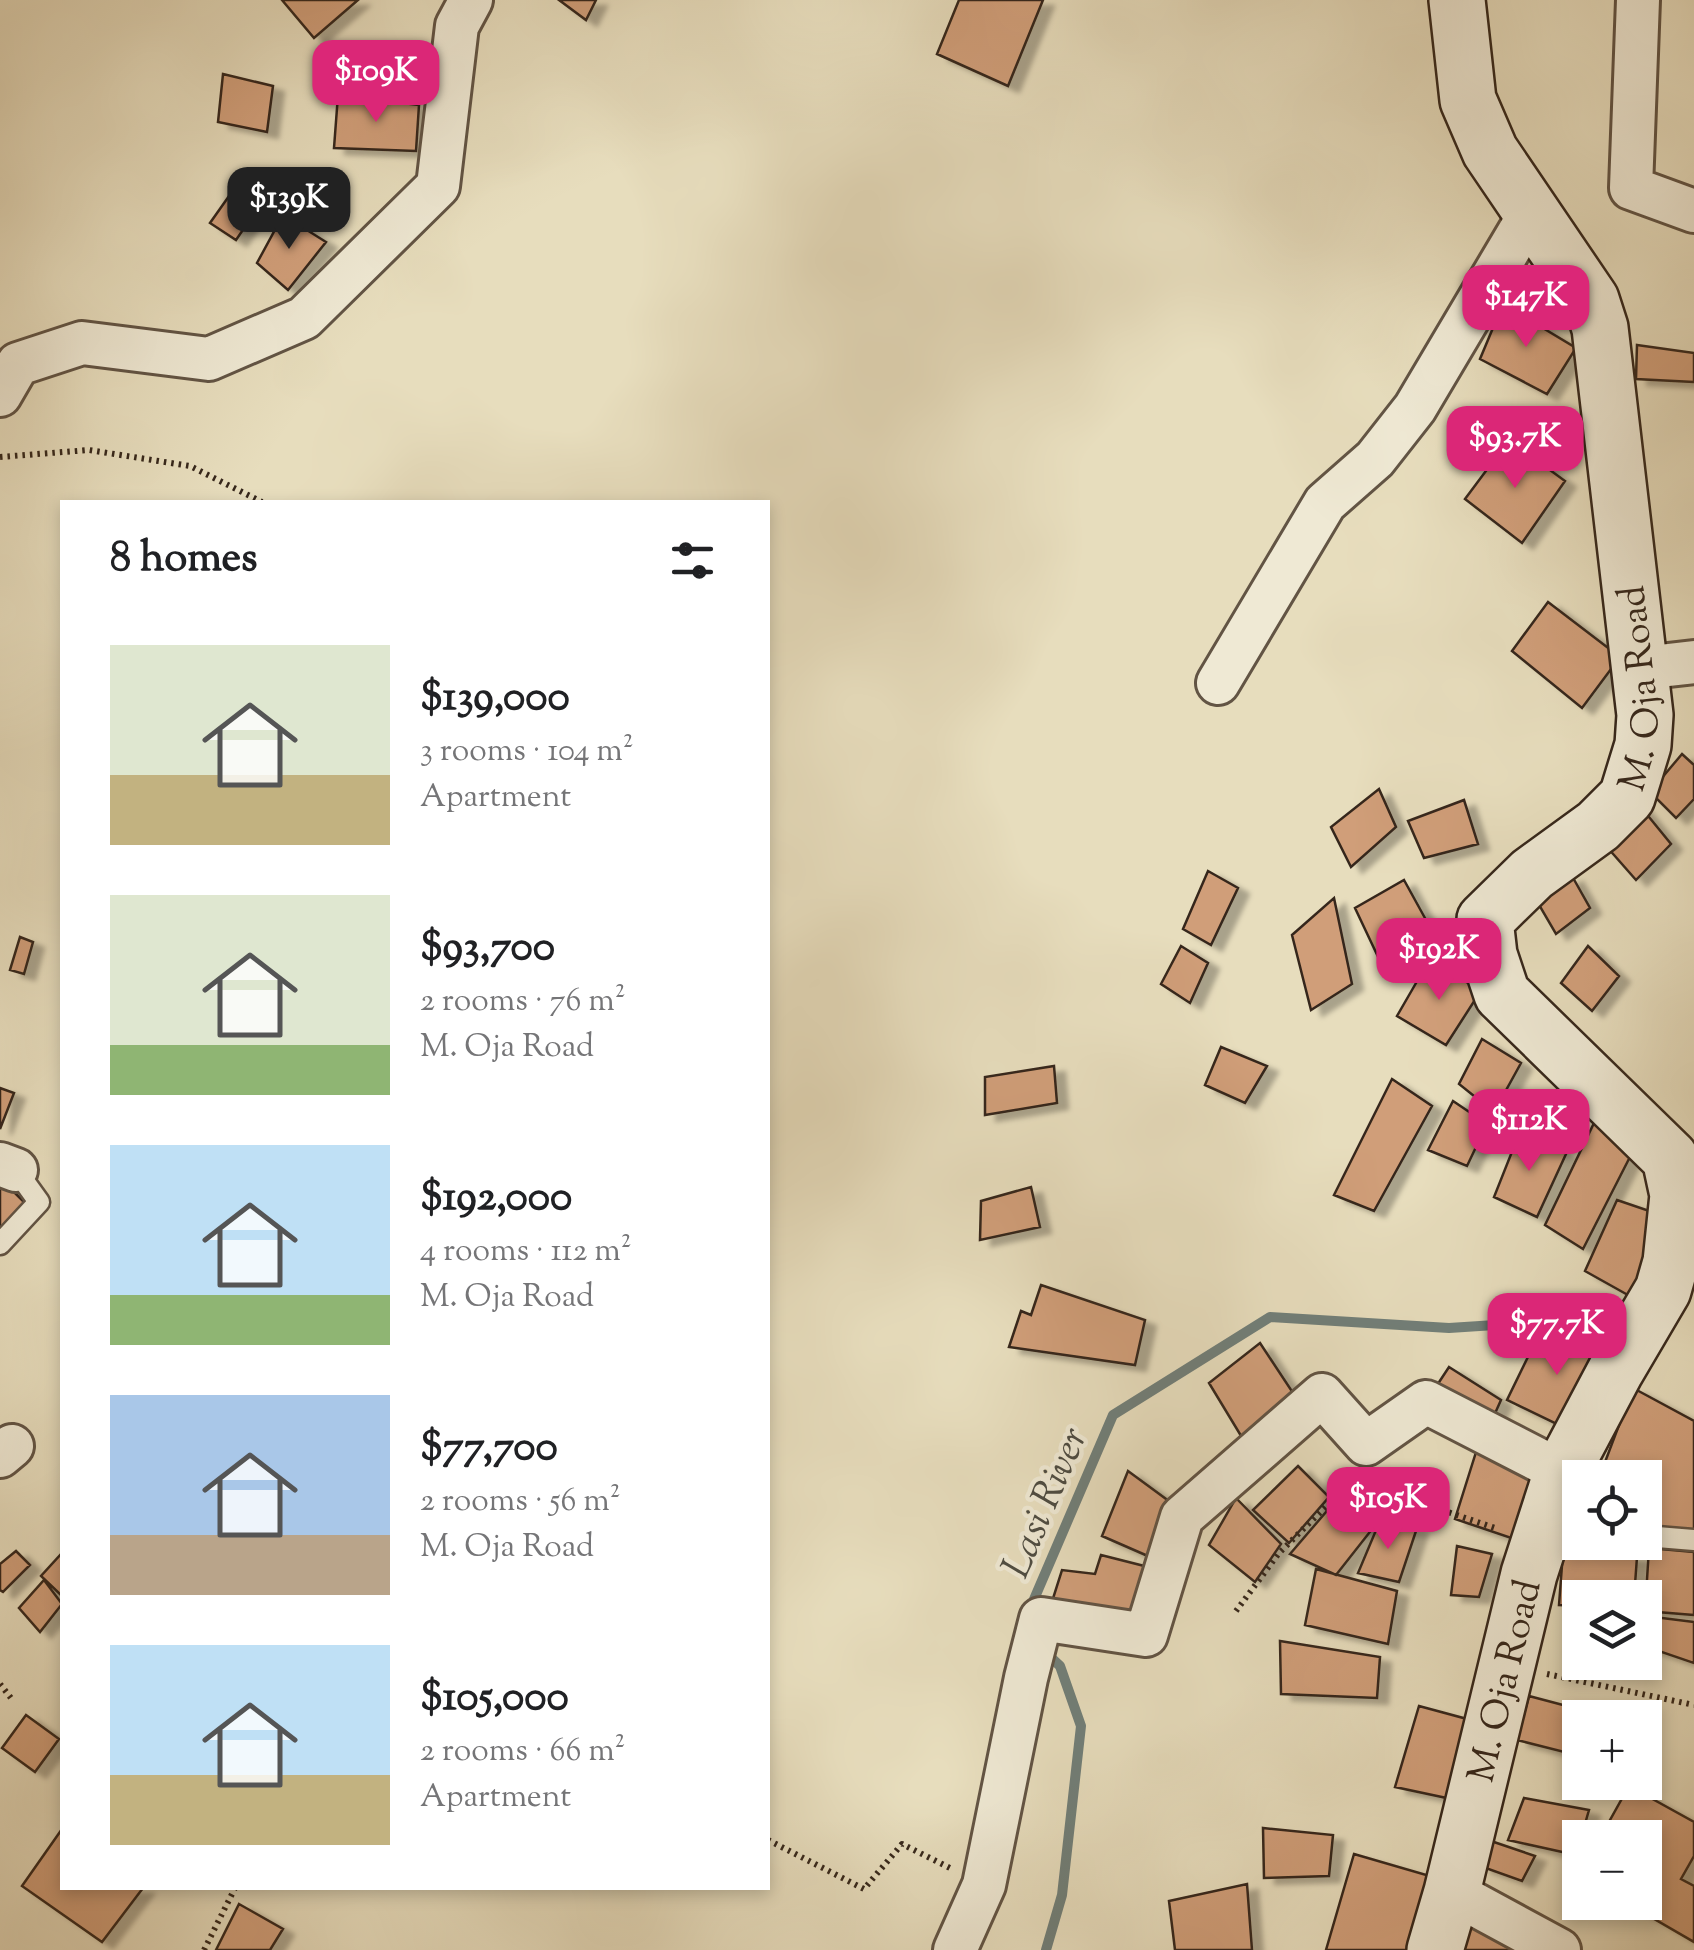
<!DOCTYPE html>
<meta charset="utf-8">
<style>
:root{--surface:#fff;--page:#f6f6f6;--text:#202124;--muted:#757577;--accent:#db2777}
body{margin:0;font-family:"Sorts Mill Goudy",serif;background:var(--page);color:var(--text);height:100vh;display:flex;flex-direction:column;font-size:38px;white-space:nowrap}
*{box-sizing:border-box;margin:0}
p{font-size:32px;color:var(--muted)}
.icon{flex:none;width:55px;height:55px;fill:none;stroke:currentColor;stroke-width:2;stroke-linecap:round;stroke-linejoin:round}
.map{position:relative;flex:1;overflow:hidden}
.side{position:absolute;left:60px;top:500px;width:710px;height:1390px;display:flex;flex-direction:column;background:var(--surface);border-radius:0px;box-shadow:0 5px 15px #0003}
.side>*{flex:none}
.tools{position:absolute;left:1562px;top:1460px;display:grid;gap:20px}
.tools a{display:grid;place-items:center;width:100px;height:100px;border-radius:0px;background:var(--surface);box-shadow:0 5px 15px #0003;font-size:50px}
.price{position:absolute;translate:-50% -85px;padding:0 22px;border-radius:20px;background:var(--accent);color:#fff;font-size:32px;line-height:65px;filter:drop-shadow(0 2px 5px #0008)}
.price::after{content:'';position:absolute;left:50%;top:60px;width:30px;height:22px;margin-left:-15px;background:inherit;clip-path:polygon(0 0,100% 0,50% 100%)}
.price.on{background:#222;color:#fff}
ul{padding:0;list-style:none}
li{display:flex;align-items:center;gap:30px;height:250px;padding:0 50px}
li span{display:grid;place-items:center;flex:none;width:280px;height:200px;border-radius:0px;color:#555}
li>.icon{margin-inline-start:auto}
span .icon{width:120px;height:120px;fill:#fffc;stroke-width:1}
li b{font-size:42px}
h2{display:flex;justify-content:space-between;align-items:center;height:120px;padding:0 50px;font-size:42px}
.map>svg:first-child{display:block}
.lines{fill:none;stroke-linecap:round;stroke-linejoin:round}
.stream{stroke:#717f79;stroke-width:10}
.building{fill:#d09e79;stroke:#36271b;stroke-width:2.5;filter:url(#shadow)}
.lane-casing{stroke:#625444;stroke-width:25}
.street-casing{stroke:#625444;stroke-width:48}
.secondary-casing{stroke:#36271b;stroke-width:60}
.path{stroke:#36271b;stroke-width:6;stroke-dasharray:2.5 5;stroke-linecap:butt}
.lane{stroke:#efe9d4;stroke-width:20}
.street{stroke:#efe9d4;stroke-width:42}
.secondary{stroke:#efe9d4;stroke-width:55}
.labels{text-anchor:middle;stroke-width:9;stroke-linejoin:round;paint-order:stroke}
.street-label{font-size:38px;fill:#36271b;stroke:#efe9d4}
.water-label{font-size:40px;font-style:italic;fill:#4e4c42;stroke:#efe9d4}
</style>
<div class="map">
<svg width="1694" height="1950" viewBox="0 0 1694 1950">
<defs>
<filter id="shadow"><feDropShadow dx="11" dy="6" stdDeviation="2.5" flood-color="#0004"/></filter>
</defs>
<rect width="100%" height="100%" fill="#e7ddbd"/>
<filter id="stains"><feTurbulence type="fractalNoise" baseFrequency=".002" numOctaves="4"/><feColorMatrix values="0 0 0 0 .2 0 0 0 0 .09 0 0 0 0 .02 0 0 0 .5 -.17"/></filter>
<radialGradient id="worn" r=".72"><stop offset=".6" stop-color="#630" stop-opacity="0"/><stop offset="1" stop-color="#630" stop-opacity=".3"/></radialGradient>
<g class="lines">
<path class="stream" d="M1029,1611l84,-196 157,-98 179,11 171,-11
M1045,1652l15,14 21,60 -19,169 -16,55"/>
</g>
<path class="building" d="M282,0h76l-44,38z
M559,0h37l-10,20z
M959,0h84l-35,86 -71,-32z
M223,74l50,12 -6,46 -49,-10z
M338,95l81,10 -3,46 -82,-3z
M246,172l25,17 -35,51 -26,-17z
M283,215l43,27 -38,48 -31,-27z
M1503,304l73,44 -29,46 -67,-35z
M1637,345l57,8v29l-58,-3z
M1509,440l56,41 -43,62 -57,-44z
M1548,602l72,55 -38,51 -70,-57z
M1682,754l12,11v34l-18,19 -26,-26z
M1379,789l17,38 -45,40 -20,-40z
M1464,800l14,44 -54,14 -16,-37z
M1640,806l31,38 -35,36 -29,-33z
M1208,871l30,17 -27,57 -28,-16z
M1572,876l18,32 -34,26 -21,-36z
M1404,880l27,49 -51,32 -25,-53z
M1334,898l18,86 -41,26 -19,-75z
M20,937l13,5 -9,32 -14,-4z
M1181,946l27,17 -18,40 -29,-19z
M1588,946l31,30 -27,35 -31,-28z
M1427,964l55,25 -36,56 -49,-29z
M1482,1039l39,24 -27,49 -35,-28z
M1221,1047l46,19 -22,37 -40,-18z
M1054,1066l3,37 -72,12v-38z
M1392,1079l40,27 -58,105 -40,-16z
M0,1088l14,5 -14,36z
M1453,1101l34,23 -20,42 -39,-16z
M1594,1123l39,28 -50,98 -38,-24z
M1521,1129l45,25 -29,63 -43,-20z
M5,1183l21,21 -26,27v-44z
M1031,1187l9,40 -60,13 1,-39z
M1617,1200l53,18 -26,86 -59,-33z
M1041,1285l104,35 -10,45 -126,-18 12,-36 10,4z
M1544,1324l65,39 -40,67 -62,-30z
M1260,1343l41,62 -52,44 -40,-66z
M1449,1367l52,33 -13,29 -62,-27z
M1633,1388l61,33v122l-49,-8v-57h-46z
M1477,1449l71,38 -25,55 -68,-23z
M1298,1466l31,31 -40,46 -36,-33z
M1128,1471l53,39 -24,50 -55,-24z
M1236,1498l45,46 -26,38 -46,-37z
M1338,1498l35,30 -37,47 -46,-21z
M1379,1523l38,5 -18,54 -41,-9z
M1457,1546l35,8 -13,43 -28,-2z
M1649,1548l45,4v63l-49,-4z
M16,1551l14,14 -27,27 -3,-2v-26z
M1563,1552l74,5 -3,41h-54v8l-21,-1z
M62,1553v43l-21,-20z
M1101,1555l55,14 -15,59 -92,-17 13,-41 33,4z
M1316,1569l81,22 -9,53 -83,-19z
M44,1580l18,24 -22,28 -21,-24z
M1654,1617l40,5v41l-47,-16z
M1280,1641l100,16 -3,41 -96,-4z
M1529,1696l83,22h-32v38l-63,-16z
M1419,1706l59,16 -22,78 -61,-13z
M26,1715l33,24 -24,33 -33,-24z
M1629,1786l65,36v34l-13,23 13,7v56l-69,-40h20v-64h-45z
M1524,1798l65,12 -13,45 -68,-15z
M1263,1828l70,7 -4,41 -65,2z
M62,1829v59h81l-41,54 -80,-56z
M1488,1840l47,16 -13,25 -42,-15z
M1354,1854l93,27 -29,69h-92z
M1247,1884l5,66h-77l-6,-49z
M239,1904l44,25 -13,21h-54z
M1472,1925l51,25h-63z"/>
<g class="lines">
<defs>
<path id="lane" d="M0,1244l39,-42 -23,-32
M1545,1529l35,2
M1645,1536l49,4"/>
<path id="street" d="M1638,0l-7,188 63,23
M0,395l18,-31 64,-21 127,16 95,-41 134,-132 19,-160 14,-26
M1642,668l52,-6
M1218,683l107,-180 50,-44 40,-51 115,-194
M0,1164l16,6
M0,1456l12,-10
M1452,1892l107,58
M955,1950l29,-65 42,-207 15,-59 105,16 36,-118 140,-122 44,49 60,-42 136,70"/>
<g id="secondary">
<path id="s1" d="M1435,1950l17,-58 77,-318 33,-102 54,-102 47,-80 8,-28 7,-67 -8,-37 -168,-164 -13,-39 -4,-35 47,-46 66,-48 29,-29 16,-52 2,-30 -45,-387 -9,-28 -101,-149 -22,-51 -11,-100"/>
</g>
</defs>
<use href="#lane" class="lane-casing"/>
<use href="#street" class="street-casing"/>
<use href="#secondary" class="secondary-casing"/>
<path class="path" d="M0,457l89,-7 101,16 72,36
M1236,1611l43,-58 74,-73 145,49
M1547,1674l147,31
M0,1684l11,14
M768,1840l96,49 38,-45 50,25
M204,1950l31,-62"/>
<use href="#lane" class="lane"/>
<use href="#street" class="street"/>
<use href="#secondary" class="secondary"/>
</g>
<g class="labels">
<g class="street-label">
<text dy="13" stroke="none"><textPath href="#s1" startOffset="1448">M. Oja Road</textPath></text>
<text dy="13" stroke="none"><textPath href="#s1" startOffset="278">M. Oja Road</textPath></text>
</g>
<g class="water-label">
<text transform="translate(1043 1502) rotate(-67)" y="14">Lasi River</text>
</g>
</g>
<rect width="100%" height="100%" filter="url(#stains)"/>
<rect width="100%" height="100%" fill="url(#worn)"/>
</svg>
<div class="tools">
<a><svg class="icon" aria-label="locate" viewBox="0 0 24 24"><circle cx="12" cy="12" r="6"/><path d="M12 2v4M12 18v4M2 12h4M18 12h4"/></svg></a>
<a><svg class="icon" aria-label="layers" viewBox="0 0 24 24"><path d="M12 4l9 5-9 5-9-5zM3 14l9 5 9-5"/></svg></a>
<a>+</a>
<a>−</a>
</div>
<b class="price" style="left:376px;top:125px">$109K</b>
<b class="price on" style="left:289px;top:252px">$139K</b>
<b class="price" style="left:1526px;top:350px">$147K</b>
<b class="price" style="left:1515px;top:491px">$93.7K</b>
<b class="price" style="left:1439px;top:1003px">$192K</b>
<b class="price" style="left:1529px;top:1174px">$112K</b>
<b class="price" style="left:1557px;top:1378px">$77.7K</b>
<b class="price" style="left:1388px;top:1552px">$105K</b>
<section class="side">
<h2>8 homes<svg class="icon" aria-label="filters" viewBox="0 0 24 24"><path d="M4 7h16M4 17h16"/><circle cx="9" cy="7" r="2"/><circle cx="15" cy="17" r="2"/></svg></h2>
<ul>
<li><span style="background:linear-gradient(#dfe7d0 65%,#c2b280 0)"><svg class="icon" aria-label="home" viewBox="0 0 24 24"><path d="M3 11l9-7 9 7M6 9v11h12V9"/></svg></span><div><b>$139,000</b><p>3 rooms · 104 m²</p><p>Apartment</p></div></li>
<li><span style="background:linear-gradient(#dfe7d0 75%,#8fb573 0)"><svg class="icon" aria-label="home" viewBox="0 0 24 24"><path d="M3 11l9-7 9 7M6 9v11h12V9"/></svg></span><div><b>$93,700</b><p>2 rooms · 76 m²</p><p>M. Oja Road</p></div></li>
<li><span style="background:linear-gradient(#bfe0f5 75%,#8fb573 0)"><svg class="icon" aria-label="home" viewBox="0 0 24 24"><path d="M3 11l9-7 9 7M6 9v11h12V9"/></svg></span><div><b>$192,000</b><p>4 rooms · 112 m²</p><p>M. Oja Road</p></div></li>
<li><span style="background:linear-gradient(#a9c7e8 70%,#b9a48a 0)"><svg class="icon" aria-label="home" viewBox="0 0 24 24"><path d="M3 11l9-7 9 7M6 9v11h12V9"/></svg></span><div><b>$77,700</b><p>2 rooms · 56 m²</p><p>M. Oja Road</p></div></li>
<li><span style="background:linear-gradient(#bfe0f5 65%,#c2b280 0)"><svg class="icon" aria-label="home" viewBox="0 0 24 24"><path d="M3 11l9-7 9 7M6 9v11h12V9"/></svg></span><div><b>$105,000</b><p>2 rooms · 66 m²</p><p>Apartment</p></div></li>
</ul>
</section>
</div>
